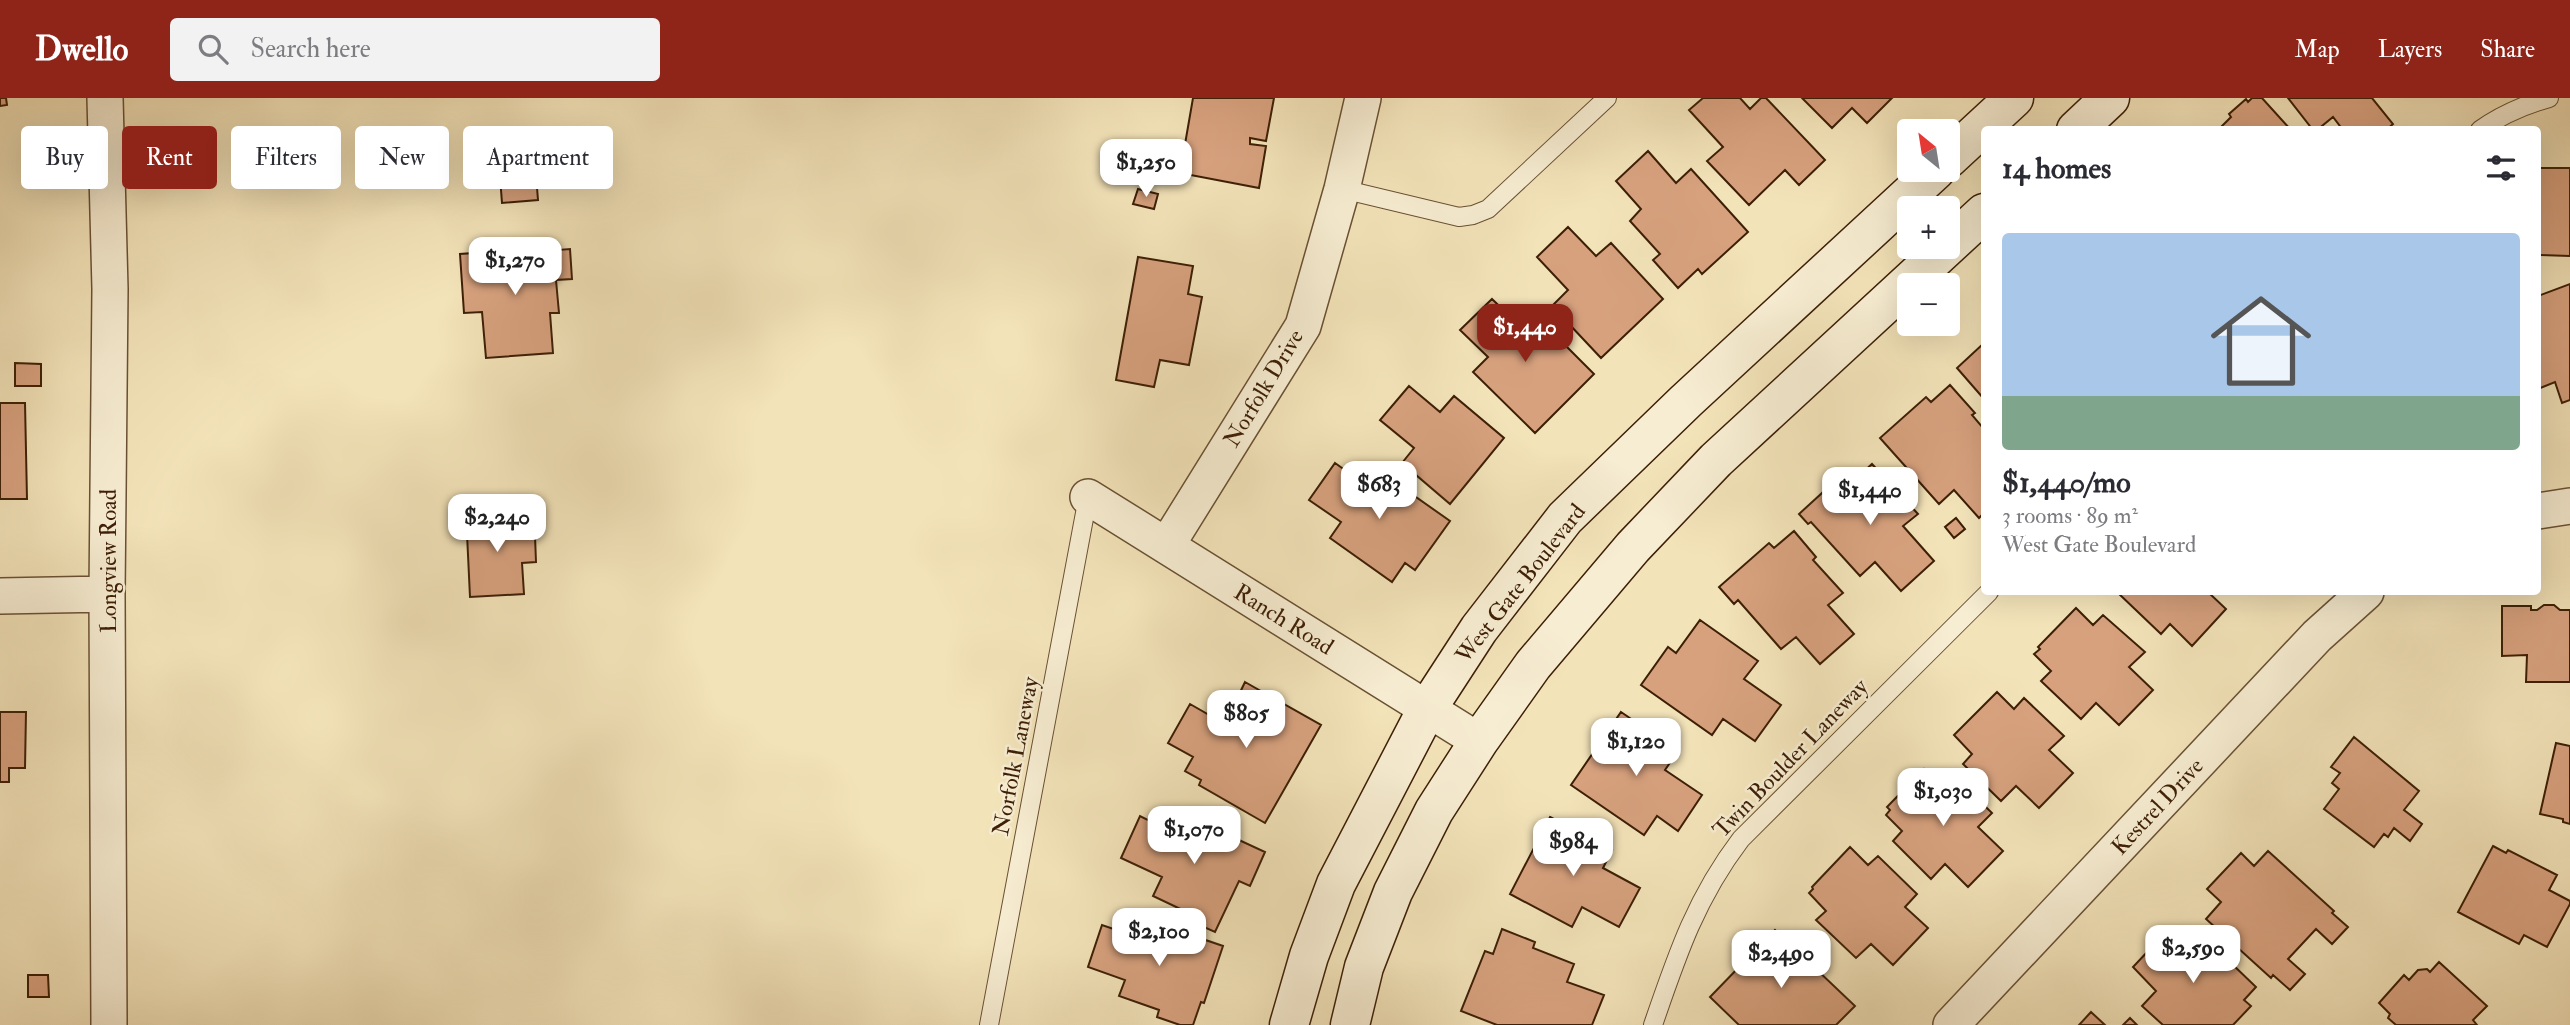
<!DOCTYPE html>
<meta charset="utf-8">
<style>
:root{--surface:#fff;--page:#f2f2f3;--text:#2b2b33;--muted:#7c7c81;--accent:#8f2418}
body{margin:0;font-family:"IM FELL Double Pica",serif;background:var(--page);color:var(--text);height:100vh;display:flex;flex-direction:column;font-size:26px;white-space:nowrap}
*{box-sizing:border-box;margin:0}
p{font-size:23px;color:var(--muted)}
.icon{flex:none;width:38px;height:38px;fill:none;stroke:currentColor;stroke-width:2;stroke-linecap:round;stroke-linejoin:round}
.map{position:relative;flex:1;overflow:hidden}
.sheet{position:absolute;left:1981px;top:28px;width:560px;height:469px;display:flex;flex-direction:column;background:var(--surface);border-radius:7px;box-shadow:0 7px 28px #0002}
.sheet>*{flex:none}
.hud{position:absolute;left:21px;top:28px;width:665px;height:63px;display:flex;gap:14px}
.needle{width:46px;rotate:330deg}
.tools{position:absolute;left:1897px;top:21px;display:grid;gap:14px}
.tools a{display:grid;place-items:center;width:63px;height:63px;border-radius:7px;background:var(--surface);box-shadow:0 7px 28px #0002;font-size:35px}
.price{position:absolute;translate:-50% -60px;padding:0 16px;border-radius:14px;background:#fff;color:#222;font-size:23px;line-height:46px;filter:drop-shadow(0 2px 4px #0008)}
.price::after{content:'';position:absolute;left:50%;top:42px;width:21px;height:16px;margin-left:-10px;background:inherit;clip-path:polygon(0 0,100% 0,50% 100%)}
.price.current{background:var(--accent);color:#fff}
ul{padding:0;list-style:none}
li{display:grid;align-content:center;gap:14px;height:371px;padding:0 21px}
li span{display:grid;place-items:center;height:217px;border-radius:7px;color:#555}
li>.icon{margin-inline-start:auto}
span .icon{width:126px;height:126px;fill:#fffc;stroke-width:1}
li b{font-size:30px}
h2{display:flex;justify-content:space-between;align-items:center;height:84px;padding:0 21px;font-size:30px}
.pill{padding:0 24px;border-radius:7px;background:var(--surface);box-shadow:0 7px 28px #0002;font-size:24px;line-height:63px}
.pill.current{background:var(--accent);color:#fff}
header{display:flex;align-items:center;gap:42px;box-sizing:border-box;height:98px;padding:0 35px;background:var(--accent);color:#fff}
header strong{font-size:33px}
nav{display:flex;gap:38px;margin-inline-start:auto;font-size:24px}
.search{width:490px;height:63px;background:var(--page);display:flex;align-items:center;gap:18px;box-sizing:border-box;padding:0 24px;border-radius:7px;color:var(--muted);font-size:26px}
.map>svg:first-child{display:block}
.building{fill:#d7a17e;stroke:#3d1f06;stroke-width:2}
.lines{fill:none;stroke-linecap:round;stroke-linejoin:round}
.service-casing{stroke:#6a5033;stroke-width:20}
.minor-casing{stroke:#6a5033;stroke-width:38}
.secondary-casing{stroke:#3d1f06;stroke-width:41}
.service{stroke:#f7edd2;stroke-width:18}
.minor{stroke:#f7edd2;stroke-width:35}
.secondary{stroke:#f7edd2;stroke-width:38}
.labels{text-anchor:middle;stroke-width:5;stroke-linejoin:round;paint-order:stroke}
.street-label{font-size:23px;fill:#3d1f06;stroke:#f7edd2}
</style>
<header>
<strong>Dwello</strong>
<div class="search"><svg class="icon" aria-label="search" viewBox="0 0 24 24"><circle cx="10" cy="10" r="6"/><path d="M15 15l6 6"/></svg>Search here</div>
<nav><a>Map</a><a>Layers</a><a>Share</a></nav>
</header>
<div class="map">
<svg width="2570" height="927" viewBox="0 0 2570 927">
<rect width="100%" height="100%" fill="#f3e3b9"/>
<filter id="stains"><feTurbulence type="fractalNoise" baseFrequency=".00286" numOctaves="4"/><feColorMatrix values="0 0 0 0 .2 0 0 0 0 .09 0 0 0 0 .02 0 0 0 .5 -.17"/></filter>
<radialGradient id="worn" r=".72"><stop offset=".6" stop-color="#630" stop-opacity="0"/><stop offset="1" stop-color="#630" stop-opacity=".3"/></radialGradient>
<path class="building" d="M0,0h6l1,7 -7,1z
M1193,0h81l-8,43 -16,-3v6l16,2 -7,42 -79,-15z
M1703,0h37l10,11 11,-11h5l59,62 -26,25 -14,-15 -36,35 -42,-44 16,-14 -34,-37z
M1802,0h90l-25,25 -15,-15 -20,20z
M2252,0h10l29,32h-73l13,-13 -2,-3 17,-15 2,3z
M2288,0h84l21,26 -7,6h-43l-10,-13 -16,13h-4z
M1648,53l28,32 15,-14 57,63 -46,42 -4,-5 -20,19 -25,-28 7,-6 -30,-33 11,-12 -25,-28z
M2538,70h32v88l-32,-1z
M536,77l2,25 -36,3 -2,-26z
M1138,91l20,5 -4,15 -21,-5z
M1568,129l28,29 15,-13 52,56 -62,59 -49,-52 16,-16 -31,-33z
M546,150v3l24,-2 2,30 -16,1 3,33h-9l3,40 -67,5 -4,-46 -18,1 -4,-59z
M1138,159l55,9 -5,28 14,3 -13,68 -29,-5 -6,27 -38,-7z
M2570,186v116l-8,3 -7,-21 -17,7v-93z
M1492,201l29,28 13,-13 60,60 -59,59 -62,-61 15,-15 -28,-27z
M1984,245v56l-27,-31z
M15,265l26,1v22h-26z
M1950,287l25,28 -3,2 12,14v84l-5,5 -25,-28 -15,14 -59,-66 46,-41 5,5z
M1409,288l31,26 14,-16 50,42 -54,66 -48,-41 12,-15 -34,-28z
M0,305h25l2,96h-27z
M1335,365l34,24 10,-16 71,50 -35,49 -10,-7 -13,19 -62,-44 11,-16 -32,-22z
M1872,366l46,50 -15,12 31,35 -33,30 -26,-29 -15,14 -49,-54 -3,2 -9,-10 34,-31 8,9z
M518,413l1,25h16l1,26 -14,1 2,31 -54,3 -4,-84z
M1956,420l9,11 -11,9 -9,-11z
M1794,433l22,26 -3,3 30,33 -15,12 26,29 -34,30 -24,-27 -15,12 -43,-49 -4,4 -15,-17 50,-44 5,5z
M2117,494h91l18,17 -34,37 -22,-22 -9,10z
M2544,507h10l6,5h10v72h-44l1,-27 -25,1v-50h29v4h6z
M2076,510l17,17 10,-10 42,37 -16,15 24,23 -34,35 -23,-22 -15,16 -40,-38 10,-10 -17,-17 6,-5 -2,-2z
M1700,522l58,41 -14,18 37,26 -26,36 -32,-22 -11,16 -71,-50 27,-38 8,6z
M1245,584l76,43 -56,98 -66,-38 2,-5 -16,-9 8,-14 -25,-14 22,-39 35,20z
M1997,594l17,17 10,-11 40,38 -15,14 24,23 -34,35 -23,-22 -15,15 -38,-37 9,-10 -18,-19z
M0,614h26l-1,56h-16v14h-9z
M1621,614l57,39 -13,19 37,25 -24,36 -21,-15 -13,19 -73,-50z
M2354,639l65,54 -15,19 18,14 -12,17 -16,-13 -6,9 -4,-3 -10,13 -50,-38 15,-20 -7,-6 8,-10 -9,-6z
M2556,645l14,3v78l-7,-2v-3l-23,-5z
M1924,671l19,19 11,-12 38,37 -14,14 25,24 -35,36 -23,-23 -14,15 -38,-38 9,-10 -16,-16 4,-5 -3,-3z
M1185,717l80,37 -15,34 -11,-5 -24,51 -27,-12 3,-6 -38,-18 9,-19 -41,-19 19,-42 36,18z
M1550,719l62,33 -9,18 37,20 -21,39 -37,-20 -10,20 -62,-33z
M2493,748l13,7 2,-3 49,25 -8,15 21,11v3l-23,43 -23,-12 -5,9 -61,-32z
M1850,749l18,18 10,-9 39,38 -12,13 23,21 -35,37 -22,-21 -15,14 -40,-38 10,-9 -17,-18 4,-4 -1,-2z
M2268,753l66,60 -2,2 16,14 -16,17 -16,-15 -28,30 17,15 -15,16 -17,-15 -2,3 -65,-59 15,-17 -14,-13 34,-36 13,13z
M1144,821l79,27 -19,57 -3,-1 -8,23h-13l-23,-8 2,-7 -40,-14 6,-16 -37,-13 14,-42 35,12z
M1502,831l33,13 -2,6 41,16 -7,18 37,13 -12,30h-95l-36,-14 24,-60 8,3z
M1775,832l80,76 -19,19h-97l-29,-28z
M2167,833l24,23 14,-16 51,49 -12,13 7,6 -18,19h-70l-21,-19 14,-15 -23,-24z
M2439,864l48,44 -14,14 4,5h-81l-8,-7 2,-4 -11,-11 25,-28 5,5 9,-10 9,-1 3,3z
M28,877h20l1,22h-21z
M2091,914l14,13h-26z
M2130,920l7,7h-14z"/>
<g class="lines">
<defs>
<path id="service" d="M2480,32c21,-15 44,-25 69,-32
M1342,91l117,28 14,-2 15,-6 119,-111
M989,927l99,-528
M1653,927c24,-70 43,-127 88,-186l248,-247"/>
<path id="minor" d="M105,0l5,191 -3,305 2,431
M1088,399l391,244
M2538,413l32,-5
M1167,447l136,-219 39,-137 21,-91
M0,498l107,-2
M1951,927l366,-389 49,-44"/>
<path id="secondary" d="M2076,32l34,-32
M1948,61l66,-61
M1289,927l20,-69 27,-72 91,-175 52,-80 86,-111 121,-117 250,-231
M1350,927l14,-58 29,-75 41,-81 45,-70 54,-76 100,-118 83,-87 268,-247"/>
</defs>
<use href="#service" class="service-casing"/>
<use href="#minor" class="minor-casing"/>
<use href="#secondary" class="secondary-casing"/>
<use href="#service" class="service"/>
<use href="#minor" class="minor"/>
<use href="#secondary" class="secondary"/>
</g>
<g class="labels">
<g class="street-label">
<text transform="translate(1263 290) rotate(-59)" y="8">Norfolk Drive</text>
<text transform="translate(108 463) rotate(-90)" y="8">Longview Road</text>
<text transform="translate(1520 485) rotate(-52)" y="8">West Gate Boulevard</text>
<text transform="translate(1284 521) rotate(32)" y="8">Ranch Road</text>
<text transform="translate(1015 658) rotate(-79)" y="8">Norfolk Laneway</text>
<text transform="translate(1790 660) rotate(-46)" y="8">Twin Boulder Laneway</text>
<text transform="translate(2157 708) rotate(-47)" y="8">Kestrel Drive</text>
</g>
</g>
<rect width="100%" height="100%" filter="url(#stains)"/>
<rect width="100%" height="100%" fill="url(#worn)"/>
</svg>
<div class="tools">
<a><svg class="needle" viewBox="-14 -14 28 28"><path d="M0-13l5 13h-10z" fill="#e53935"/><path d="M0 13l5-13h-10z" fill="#7c7c81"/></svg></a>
<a>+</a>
<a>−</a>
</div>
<b class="price" style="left:1146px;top:101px">$1,250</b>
<b class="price" style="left:515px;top:199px">$1,270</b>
<b class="price current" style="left:1525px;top:266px">$1,440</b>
<b class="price" style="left:1379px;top:423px">$683</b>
<b class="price" style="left:1870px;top:429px">$1,440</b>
<b class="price" style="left:497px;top:456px">$2,240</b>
<b class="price" style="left:1246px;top:652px">$805</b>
<b class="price" style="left:1636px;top:680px">$1,120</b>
<b class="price" style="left:1943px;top:730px">$1,030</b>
<b class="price" style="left:1194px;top:768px">$1,070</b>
<b class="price" style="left:1573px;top:780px">$984</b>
<b class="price" style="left:1159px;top:870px">$2,100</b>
<b class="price" style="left:2193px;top:887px">$2,590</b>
<b class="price" style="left:1781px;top:892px">$2,490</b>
<div class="hud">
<a class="pill">Buy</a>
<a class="pill current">Rent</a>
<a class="pill">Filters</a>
<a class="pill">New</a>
<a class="pill">Apartment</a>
</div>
<section class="sheet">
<h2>14 homes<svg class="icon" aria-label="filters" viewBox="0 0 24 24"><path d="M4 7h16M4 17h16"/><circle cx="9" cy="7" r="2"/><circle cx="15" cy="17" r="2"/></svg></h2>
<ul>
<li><span style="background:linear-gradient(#a9c7e8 75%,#7fa58c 0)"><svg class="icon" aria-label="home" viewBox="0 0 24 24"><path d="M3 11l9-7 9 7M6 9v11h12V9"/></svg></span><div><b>$1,440/mo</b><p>3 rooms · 89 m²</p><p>West Gate Boulevard</p></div></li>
</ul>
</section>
</div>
